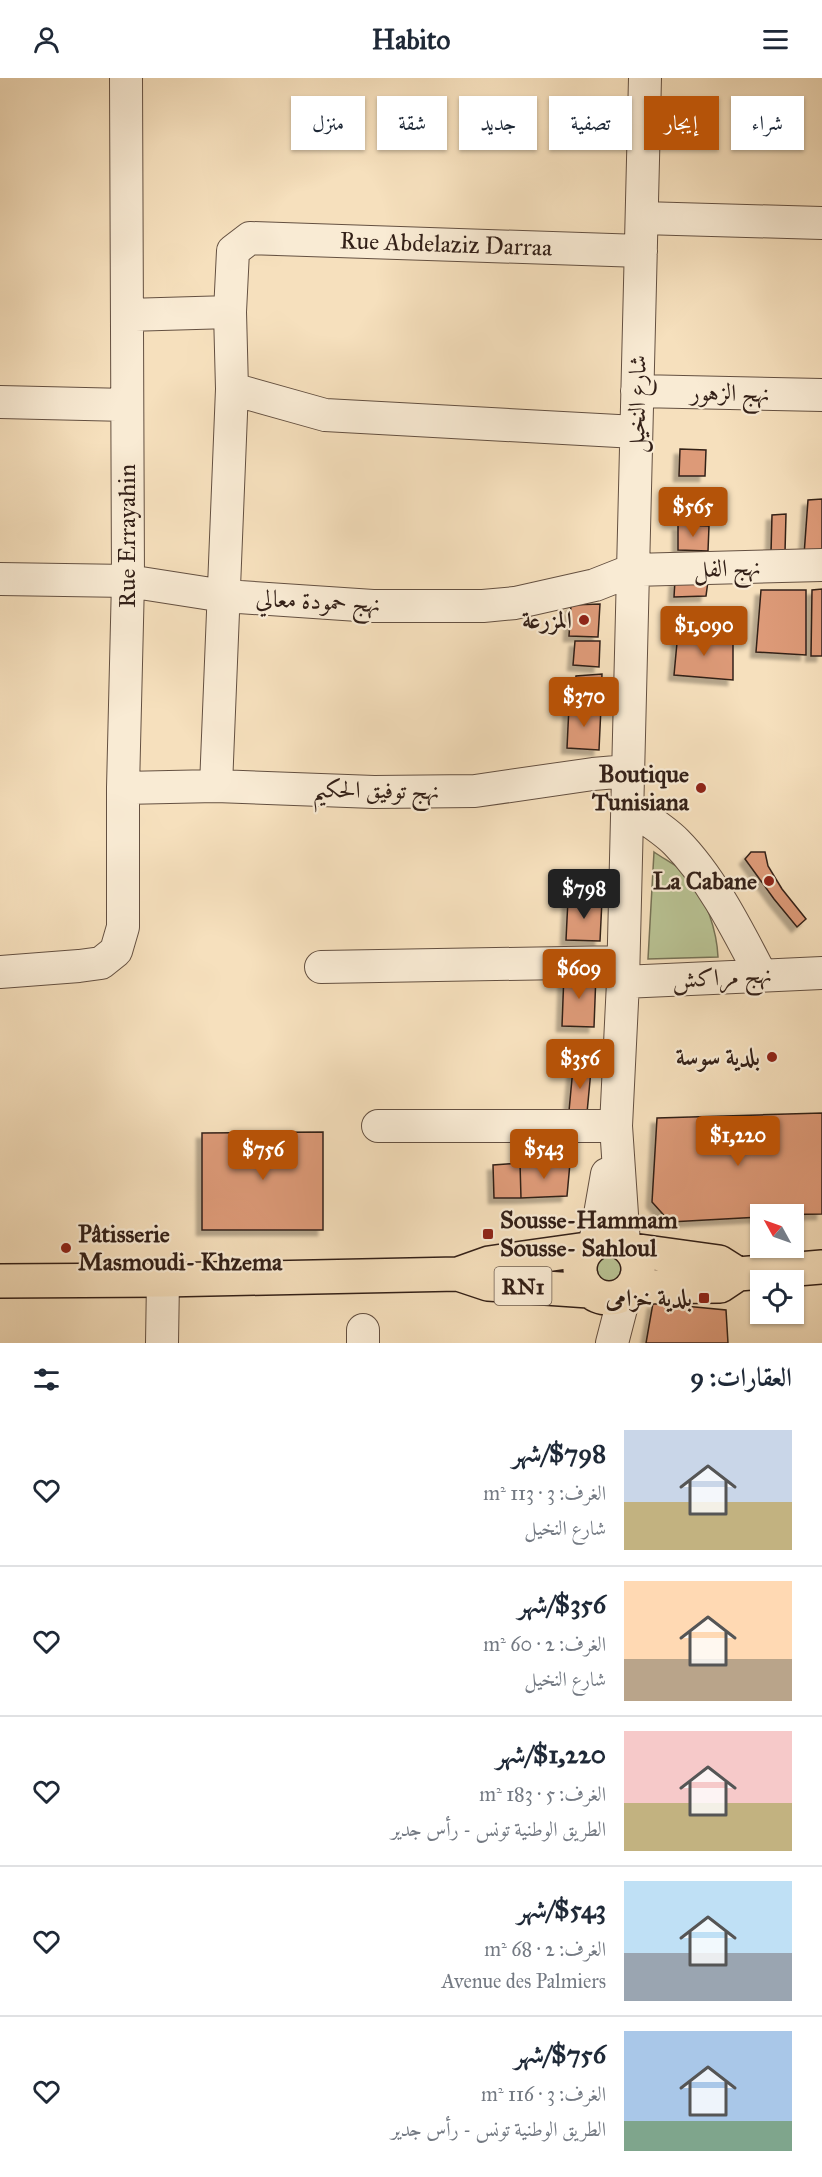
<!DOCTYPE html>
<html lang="ar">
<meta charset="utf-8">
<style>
:root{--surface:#fff;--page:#f6f6f7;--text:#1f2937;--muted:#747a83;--line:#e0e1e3;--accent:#b45309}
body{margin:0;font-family:"IM FELL Great Primer",Amiri,serif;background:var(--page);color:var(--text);direction:rtl;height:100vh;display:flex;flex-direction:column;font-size:22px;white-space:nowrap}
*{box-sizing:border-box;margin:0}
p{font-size:20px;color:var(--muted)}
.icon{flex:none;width:33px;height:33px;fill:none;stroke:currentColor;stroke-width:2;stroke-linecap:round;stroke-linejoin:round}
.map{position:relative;height:1265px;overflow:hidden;direction:ltr}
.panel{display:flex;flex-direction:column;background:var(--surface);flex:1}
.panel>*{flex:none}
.guide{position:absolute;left:18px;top:18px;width:786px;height:54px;direction:rtl;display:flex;gap:12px}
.needle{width:39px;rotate:310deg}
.controls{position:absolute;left:750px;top:1126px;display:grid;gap:12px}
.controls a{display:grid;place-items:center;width:54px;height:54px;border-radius:0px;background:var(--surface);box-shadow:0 2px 4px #0004;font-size:30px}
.price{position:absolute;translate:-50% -51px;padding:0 14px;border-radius:6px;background:var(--accent);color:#fff;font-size:20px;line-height:39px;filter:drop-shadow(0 2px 3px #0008)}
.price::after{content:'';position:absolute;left:50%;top:36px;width:18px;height:14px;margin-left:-9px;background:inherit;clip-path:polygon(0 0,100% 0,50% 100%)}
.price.current{background:#222;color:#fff}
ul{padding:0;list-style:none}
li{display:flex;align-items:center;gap:18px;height:150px;padding:0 30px}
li+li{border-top:2px solid var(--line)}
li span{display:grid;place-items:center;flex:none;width:168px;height:120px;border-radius:0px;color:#555}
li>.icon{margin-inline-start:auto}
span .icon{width:72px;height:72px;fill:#fffc;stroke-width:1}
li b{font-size:26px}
h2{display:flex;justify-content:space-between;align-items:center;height:72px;padding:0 30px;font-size:26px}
.tag{padding:0 21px;border-radius:0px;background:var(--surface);box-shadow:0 2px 4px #0004;font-size:21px;line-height:54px}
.tag.current{background:var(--accent);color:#fff}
header{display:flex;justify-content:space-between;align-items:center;height:78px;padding:0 30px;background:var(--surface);font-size:27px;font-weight:800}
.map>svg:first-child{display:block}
.green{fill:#b9c394;stroke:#767256;stroke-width:1.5}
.building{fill:#dd9a78;stroke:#332018;stroke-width:1.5;filter:url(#shadow)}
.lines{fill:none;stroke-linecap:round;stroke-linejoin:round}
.minor-casing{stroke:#645041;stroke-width:34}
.major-casing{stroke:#332018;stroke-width:36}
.minor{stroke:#f9ebd4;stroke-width:32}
.major{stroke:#f6e0bd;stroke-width:33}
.poi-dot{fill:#8f2418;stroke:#f9ebd4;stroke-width:2}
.labels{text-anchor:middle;stroke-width:4.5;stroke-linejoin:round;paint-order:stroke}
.shield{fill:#f9ebd4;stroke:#6e5d50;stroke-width:1.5}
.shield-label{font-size:22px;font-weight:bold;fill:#332018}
.street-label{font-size:24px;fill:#332018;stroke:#f9ebd4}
.poi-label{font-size:24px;font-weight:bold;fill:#332018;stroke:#f9ebd4;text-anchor:end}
</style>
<header><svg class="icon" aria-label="menu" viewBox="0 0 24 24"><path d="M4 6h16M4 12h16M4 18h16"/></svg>Habito<svg class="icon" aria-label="person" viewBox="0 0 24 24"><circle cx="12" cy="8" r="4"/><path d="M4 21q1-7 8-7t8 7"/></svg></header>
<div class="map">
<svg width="822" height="1265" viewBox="0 0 822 1265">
<defs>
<filter id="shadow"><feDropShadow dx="-5.5" dy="5.5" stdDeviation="1.5" flood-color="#0004"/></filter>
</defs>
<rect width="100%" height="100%" fill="#f6e0bd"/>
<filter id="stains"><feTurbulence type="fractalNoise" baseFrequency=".00333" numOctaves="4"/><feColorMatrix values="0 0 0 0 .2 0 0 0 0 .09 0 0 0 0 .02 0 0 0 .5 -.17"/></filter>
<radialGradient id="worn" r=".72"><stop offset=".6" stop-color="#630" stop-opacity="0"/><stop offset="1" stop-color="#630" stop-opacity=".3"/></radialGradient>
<path class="green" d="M654,774c11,8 27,15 35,25 17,20 28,55 29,80l-70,2z
M595 1191a15 15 0 1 1 30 0a15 15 0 1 1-30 0Z"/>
<path class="building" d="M680,371l26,1 -1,26h-26z
M822,421v57l-18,-1 4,-55z
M786,436l-1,38 -14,1 1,-38z
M678,447l31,1 -1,25 -30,-1z
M675,502l33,1 -2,15 -32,1z
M822,511v67h-11l1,-66z
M761,512h45v65l-50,-3z
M600,526l-2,33 -29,-1 2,-31z
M678,554l55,8v40l-59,-5z
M575,563h25l-1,26 -26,-2z
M602,596l-1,26 -28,1 3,-25z
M569,628l32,1 -2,43 -32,-2z
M751,774h14l3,14 14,23 24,30 -9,8 -23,-28 -29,-40z
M568,821l34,1 -2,41 -34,-1z
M564,895l32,1 -2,53 -32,-1z
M573,990l18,2 -4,43 -18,-2z
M822,1035v101l-62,1v2l-90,5 -18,-20 5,-84z
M323,1054v98h-121v-97z
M520,1085h50l-3,33 -46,2z
M520,1085l1,35h-27l-1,-33z
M653,1225l73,7 2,33h-82z"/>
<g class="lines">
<defs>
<path id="minor" d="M642,140l180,5
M127,237l103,-3
M232,311l93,26 311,17
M637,313l185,4
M0,324l127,3
M0,501l128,2 96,15 149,10h110l32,-3 80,-18 38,-15 189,-5
M216,708l16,-397 -2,-77 3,-61 17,-13 391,13
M123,710l93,-2 158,6 101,-1 118,-17 35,-3
M627,728c16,11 35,22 49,36 35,35 62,89 85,133
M321,889l302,-5
M0,894l79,-6 22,-3 15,-12 7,-24v-139l5,-207 -2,-503
M623,904l199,-9
M378,1048h238
M595,1165l12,-69
M624,1166l-8,-118 7,-144 22,-904
M363,1252v13
M162,1265l1,-63
M612,1265l13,-50"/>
<path id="major" d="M580 1191a29 29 0 1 1 58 0a29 29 0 1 1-58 0Z
M632,1172l87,12 19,12
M458,1196l30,10 101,7
M0,1203l163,-1 295,-6 31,-11 98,-14
M632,1209l88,-1 18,-12 84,-7"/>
</defs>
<use href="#minor" class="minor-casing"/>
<use href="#major" class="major-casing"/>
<use href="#minor" class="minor"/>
<use href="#major" class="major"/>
</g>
<g class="poi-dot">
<circle cx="584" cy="542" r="6"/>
<circle cx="701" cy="710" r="6"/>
<circle cx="769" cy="803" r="6"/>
<circle cx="772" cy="979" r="6"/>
<rect x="482" y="1150" width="12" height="12" rx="3"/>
<circle cx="66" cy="1170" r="6"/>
<rect x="698" y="1214" width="12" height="12" rx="3"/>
</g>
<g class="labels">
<rect class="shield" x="494.5" y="1189" width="57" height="38" rx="4.5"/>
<g class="shield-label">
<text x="523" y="1216">RN1</text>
</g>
<g class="street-label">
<text transform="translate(446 166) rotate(2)" y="8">Rue Abdelaziz Darraa</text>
<text transform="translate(730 315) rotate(1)" y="8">نهج الزهور</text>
<text transform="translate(637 326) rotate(-89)" y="8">شارع النخيل</text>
<text transform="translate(127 458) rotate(-90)" y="8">Rue Errayahin</text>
<text transform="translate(727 490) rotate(-2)" y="8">نهج الفل</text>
<text transform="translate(318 523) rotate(3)" y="8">نهج حمودة معالي</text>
<text transform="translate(376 712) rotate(1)" y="8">نهج توفيق الحكيم</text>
<text transform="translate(722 899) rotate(-3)" y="8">نهج مراكش</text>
</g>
<g class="poi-label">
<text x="572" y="550">المزرعة</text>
<text x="689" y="704">Boutique<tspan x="689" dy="28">Tunisiana</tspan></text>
<text x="757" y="811">La Cabane</text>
<text x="760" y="987">بلدية سوسة</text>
<text x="500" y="1150" text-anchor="start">Sousse-Hammam<tspan x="500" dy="28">Sousse- Sahloul</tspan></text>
<text x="78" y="1164" text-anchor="start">Pâtisserie<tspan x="78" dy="28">Masmoudi- Khzema</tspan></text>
<text x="692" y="1228">بلدية خزامى</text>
</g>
</g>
<rect width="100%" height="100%" filter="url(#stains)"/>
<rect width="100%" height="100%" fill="url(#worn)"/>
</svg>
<div class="controls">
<a><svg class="needle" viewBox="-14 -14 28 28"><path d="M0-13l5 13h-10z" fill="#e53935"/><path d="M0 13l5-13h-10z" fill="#747a83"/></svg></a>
<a><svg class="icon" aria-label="locate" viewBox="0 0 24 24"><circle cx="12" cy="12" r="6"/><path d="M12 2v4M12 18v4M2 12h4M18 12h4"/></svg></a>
</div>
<b class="price" style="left:693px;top:460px">$565</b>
<b class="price" style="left:704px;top:579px">$1,090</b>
<b class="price" style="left:584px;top:650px">$370</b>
<b class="price current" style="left:584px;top:842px">$798</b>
<b class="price" style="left:579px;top:922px">$609</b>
<b class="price" style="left:580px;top:1012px">$356</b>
<b class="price" style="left:738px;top:1089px">$1,220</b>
<b class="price" style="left:544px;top:1102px">$543</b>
<b class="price" style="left:263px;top:1103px">$756</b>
<div class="guide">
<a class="tag">شراء</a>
<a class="tag current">إيجار</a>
<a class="tag">تصفية</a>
<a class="tag">جديد</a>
<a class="tag">شقة</a>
<a class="tag">منزل</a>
</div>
</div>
<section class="panel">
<h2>العقارات: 9<svg class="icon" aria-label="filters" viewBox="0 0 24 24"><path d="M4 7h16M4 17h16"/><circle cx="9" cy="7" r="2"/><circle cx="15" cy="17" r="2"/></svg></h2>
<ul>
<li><span style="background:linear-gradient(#c9d6e8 60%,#c2b280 0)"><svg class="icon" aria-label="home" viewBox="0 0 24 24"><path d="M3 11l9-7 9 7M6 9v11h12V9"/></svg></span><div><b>$798/شهر</b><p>الغرف: 3 · 113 m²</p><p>شارع النخيل</p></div><svg class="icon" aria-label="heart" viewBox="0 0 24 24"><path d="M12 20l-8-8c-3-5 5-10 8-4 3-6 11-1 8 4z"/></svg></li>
<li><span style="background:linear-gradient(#ffd9b3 65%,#b9a48a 0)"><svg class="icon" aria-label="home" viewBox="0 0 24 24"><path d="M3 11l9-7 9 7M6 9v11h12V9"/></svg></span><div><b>$356/شهر</b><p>الغرف: 2 · 60 m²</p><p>شارع النخيل</p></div><svg class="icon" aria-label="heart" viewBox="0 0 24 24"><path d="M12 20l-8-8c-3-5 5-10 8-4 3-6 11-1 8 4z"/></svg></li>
<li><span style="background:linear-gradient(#f6c9c9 60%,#c2b280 0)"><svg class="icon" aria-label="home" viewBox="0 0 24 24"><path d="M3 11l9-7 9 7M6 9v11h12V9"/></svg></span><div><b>$1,220/شهر</b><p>الغرف: 5 · 183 m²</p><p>الطريق الوطنية تونس - رأس جدير</p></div><svg class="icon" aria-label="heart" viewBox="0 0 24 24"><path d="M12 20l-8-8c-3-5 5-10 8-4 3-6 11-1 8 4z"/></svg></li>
<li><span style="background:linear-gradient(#bfe0f5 60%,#9aa5b1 0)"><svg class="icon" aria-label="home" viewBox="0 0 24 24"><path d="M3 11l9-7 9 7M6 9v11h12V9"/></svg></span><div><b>$543/شهر</b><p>الغرف: 2 · 68 m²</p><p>Avenue des Palmiers</p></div><svg class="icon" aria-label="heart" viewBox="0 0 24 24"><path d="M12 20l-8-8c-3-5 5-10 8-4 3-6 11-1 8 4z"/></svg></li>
<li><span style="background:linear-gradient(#a9c7e8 75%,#7fa58c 0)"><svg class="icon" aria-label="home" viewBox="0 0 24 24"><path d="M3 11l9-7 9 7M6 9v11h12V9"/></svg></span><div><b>$756/شهر</b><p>الغرف: 3 · 116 m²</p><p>الطريق الوطنية تونس - رأس جدير</p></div><svg class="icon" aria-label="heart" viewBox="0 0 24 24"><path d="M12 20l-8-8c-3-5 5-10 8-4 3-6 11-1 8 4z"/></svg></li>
</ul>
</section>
